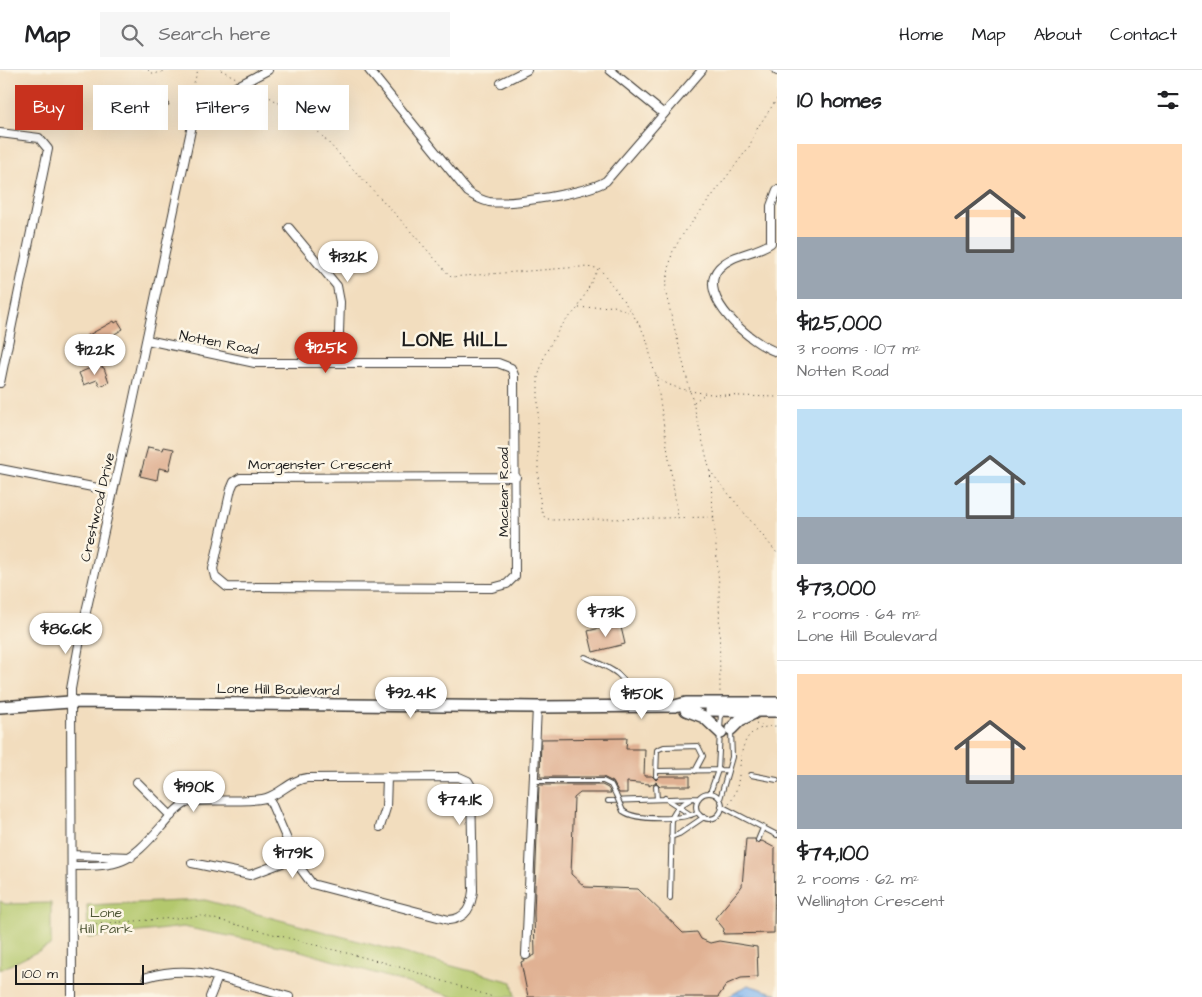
<!DOCTYPE html>
<meta charset="utf-8">
<style>
:root{--surface:#fff;--page:#f6f6f6;--text:#202124;--muted:#757577;--line:#e0e0e0;--accent:#c8321e}
body{margin:0;font-family:"Architects Daughter",sans-serif;background:var(--page);color:var(--text);height:100vh;display:flex;flex-direction:column;font-size:19px;white-space:nowrap}
*{box-sizing:border-box;margin:0}
p{font-size:16px;color:var(--muted)}
.icon{flex:none;width:28px;height:28px;fill:none;stroke:currentColor;stroke-width:2;stroke-linecap:round;stroke-linejoin:round}
.map{position:relative;flex:1;overflow:hidden}
.panel{display:flex;flex-direction:column;background:var(--surface);width:425px}
.panel>*{flex:none}
.banner{position:absolute;left:15px;top:15px;width:475px;height:45px;display:flex;gap:10px}
.scale{position:absolute;left:15px;bottom:12px;width:129px;box-sizing:border-box;padding-left:5px;border:2px solid #1c1c1c;border-top:0;font-size:14px;line-height:18px;white-space:nowrap;color:#1c1c1c;-webkit-text-stroke:4px #fcf5e5;paint-order:stroke}
.price{position:absolute;translate:-50% -42px;padding:0 11px;border-radius:18px;background:#fff;color:#222;font-size:16px;line-height:32px;filter:drop-shadow(0 1px 2px #0008)}
.price::after{content:'';position:absolute;left:50%;top:30px;width:15px;height:11px;margin-left:-8px;background:inherit;clip-path:polygon(0 0,100% 0,50% 100%)}
.price.on{background:var(--accent);color:#fff}
ul{padding:0;list-style:none}
li{display:grid;align-content:center;gap:10px;height:265px;padding:0 20px}
li+li{border-top:1px solid var(--line)}
li span{display:grid;place-items:center;height:155px;border-radius:0px;color:#555}
li>.icon{margin-inline-start:auto}
span .icon{width:90px;height:90px;fill:#fffc;stroke-width:1}
li b{font-size:21px}
h2{display:flex;justify-content:space-between;align-items:center;height:60px;padding:0 20px;font-size:21px}
.pill{padding:0 18px;border-radius:0px;background:var(--surface);box-shadow:0 5px 20px #0002;font-size:18px;line-height:45px}
.pill.on{background:var(--accent);color:#fff}
header{display:flex;align-items:center;gap:30px;box-sizing:border-box;height:70px;padding:0 25px;background:var(--surface);border-bottom:1px solid var(--line)}
header strong{font-size:24px}
nav{display:flex;gap:28px;margin-inline-start:auto;font-size:18px}
.search{width:350px;height:45px;background:var(--page);display:flex;align-items:center;gap:12px;box-sizing:border-box;padding:0 18px;border-radius:0px;color:var(--muted);font-size:19px}
main{display:flex;flex:1;min-height:0}
.map>svg:first-child{display:block}
.park{fill:#b3c86d;stroke:#687244}
.water{fill:url(#water-ripples);stroke:#506a86}
.building{fill:#e0b193}
.lines{fill:none;stroke-linecap:round;stroke-linejoin:round}
.lane-casing{stroke:#3c3934;stroke-width:6}
.street-casing{stroke:#3c3934;stroke-width:10}
.secondary-casing{stroke:#3c3934;stroke-width:14}
.path{stroke:#3c3934;stroke-width:1;stroke-dasharray:1 4;stroke-linecap:butt}
.lane{stroke:#fff;stroke-width:4}
.street{stroke:#fff;stroke-width:8}
.secondary{stroke:#fff;stroke-width:11}
.lane-bridge-casing{stroke:#3c3934;stroke-width:6;stroke-linecap:butt}
.lane-bridge{stroke:#fff;stroke-width:4}
.labels{text-anchor:middle;stroke-width:5;stroke-linejoin:round;paint-order:stroke}
.street-label{font-size:14px;fill:#1c1c1c;stroke:#fcf5e5}
.park-label{font-size:14px;fill:#515838;stroke:#fcf5e5}
.district-label{font-size:19px;font-weight:bold;letter-spacing:1px;fill:#1c1c1c;stroke:#fcf5e5}
</style>
<header>
<strong>Map</strong>
<div class="search"><svg class="icon" aria-label="search" viewBox="0 0 24 24"><circle cx="10" cy="10" r="6"/><path d="M15 15l6 6"/></svg>Search here</div>
<nav><a>Home</a><a>Map</a><a>About</a><a>Contact</a></nav>
</header>
<main>
<div class="map">
<svg width="777" height="927" viewBox="0 0 777 927">
<defs>
<pattern id="water-ripples" width="26" height="14" patternUnits="userSpaceOnUse" patternTransform="scale(1.25)"><rect width="26" height="14" fill="#83b7f1"/><path d="M2 4q2-2 4 0t4 0M15 11q2-2 4 0t4 0" fill="none" stroke="#6a94c2"/></pattern>
</defs>
<rect width="100%" height="100%" fill="#fcf5e5"/>
<filter id="ink" filterUnits="userSpaceOnUse"><feTurbulence type="fractalNoise" baseFrequency=".02" numOctaves="2"/><feDisplacementMap in="SourceGraphic" scale="10" xChannelSelector="R" yChannelSelector="G"/><feConvolveMatrix kernelMatrix="1 2 1 2 8 2 1 2 1" color-interpolation-filters="sRGB"/></filter>
<filter id="wash" filterUnits="userSpaceOnUse"><feTurbulence type="fractalNoise" baseFrequency=".0096" numOctaves="4" result="noise"/><feDisplacementMap in="SourceGraphic" scale="20" xChannelSelector="R" yChannelSelector="G"/><feGaussianBlur stdDeviation="1.12" result="paint"/><feColorMatrix in="noise" values="0 0 0 0 0 0 0 0 0 0 0 0 0 0 0 0 0 1.4 0 .05"/><feComposite in="paint" operator="in"/></filter>
<g filter="url(#wash)">
<rect width="100%" height="100%" fill="#f2ddbe"/>
<path class="park" d="M205,830l307,82 3,15h-61l-163,-49 -108,-21 -95,11 -1,-33z
M0,831l5,3 46,-1v42l-51,25z"/>
<path class="water" d="M748,915l29,9v3h-49z"/>
<g id="blocks">
<path class="building" d="M136,21l6,5 10,2 14,-2 3,9 -5,2 1,3 -14,2 -2,11 -21,-5 5,-15 -5,-5z
M114,251l1,2 3,-2 5,8 -10,6 7,13 -2,1 2,4 -6,3 -2,-3 -4,2 -8,-14 -7,5 -6,-10z
M97,295l7,3 5,14 -9,4 -3,-6 -13,5 -5,-12z
M148,377l15,3 1,-3 10,2 -5,21 -10,-2 -2,12 -17,-4z
M620,553l5,21 -32,8 -5,-21z
M627,668l-1,11h19l-1,27h8l4,4 4,-4h30v10h-30l-4,-4 -7,4v-2l-22,-2v11h-8l-6,-11 -10,-5h-63l1,-38z
M539,715h63l6,3 3,5h-31l-6,5 -3,76 14,13 53,2 45,44 14,-1 4,7 9,4 9,-2 38,6 1,30 -17,1 -14,6 -9,13h-190l-7,-35 14,-7 -1,-42z
M746,769h9l1,4 6,-2 13,7 -1,85 -51,1 1,-5 -9,-11 27,-32z"/>
</g>
</g>
<g filter="url(#ink)">
<use href="#blocks" fill-opacity="0" stroke="#3c3934" stroke-width="1"/>
<g class="lines">
<defs>
<path id="lane" d="M585,587c28,12 41,17 52,48
M657,701l71,-1
M751,705l26,5
M656,706l1,-26 7,-3 34,-1 5,10 -8,15
M533,711h70l8,4 5,10
M656,716l1,13
M710,723l8,-23 3,-58
M696 736a13 13 0 1 1 26 0a13 13 0 1 1-26 0Z
M665,728l26,17
M720,729l12,-42 -1,-26
M608,731l91,-3
M721,736l56,29
M623,741c13,10 61,9 75,1
M671,767l8,-3 25,-17
M758,770l5,-12
M670,828l2,-81 6,-10 13,-8"/>
<path id="street" d="M369,0l99,122c7,5 13,8 21,10 22,3 98,-9 117,-21l96,-111
M610,0l54,44
M776,0l1,1
M501,13l26,-13
M0,63l39,5 9,11 -48,234
M777,120l-6,16v37c-16,11 -38,10 -52,25 -25,28 34,77 58,84
M289,158l48,58 3,16 -2,61
M147,270l108,23h243l13,5 3,7 1,201 -8,8 -15,4 -265,-1 -12,-10 -2,-8 18,-80 3,-7 6,-4 276,-1
M0,399l113,22
M137,712l34,34
M380,757l6,-19 1,-31
M72,785l59,2
M192,793l58,12 45,-17
M72,796c49,0 56,-2 89,-39 7,-8 15,-19 25,-24 14,-6 58,1 80,-5 15,-4 24,-18 41,-20l152,-1 9,4 3,5 2,105c-2,16 -6,27 -24,29l-137,-36 -14,-19 -29,-67
M526,885l11,-248
M147,907c24,-7 47,-7 71,0
M72,927l-1,-308 10,-55 49,-218 64,-300 15,-15 59,-31
M210,927l8,-20 71,20"/>
<path id="secondary" d="M0,637l70,-5 467,5 138,-1 11,-3h91
M686,640l18,7 17,16
M711,640l66,1
M731,659l9,-9 14,-7"/>
</defs>
<use href="#lane" class="lane-casing"/>
<use href="#street" class="street-casing"/>
<use href="#secondary" class="secondary-casing"/>
<path class="path" d="M148,0l6,4 14,-4
M221,0l15,8
M253,17l55,34 90,96 53,60 129,-10 19,1c13,16 42,55 48,73 4,12 4,32 14,39 23,17 87,16 116,17
M777,29l-19,28 -9,20 -68,90 -9,16 -7,37 45,181 67,82
M185,41l13,-41
M598,199l-20,39 -17,18 -16,28 -7,23v102l3,31 4,8 7,2 163,-3
M579,238l35,-2 14,6
M656,305l22,142
M694,332l11,-8
M710,401l9,114 1,107
M756,653l8,3
M729,734c22,-28 -5,-77 48,-78
M81,855l122,-9 190,49 100,32"/>
<use href="#lane" class="lane"/>
<use href="#street" class="street"/>
<use href="#secondary" class="secondary"/>
<defs>
<path id="lane-bridge" d="M616,725l7,16"/>
</defs>
<use href="#lane-bridge" class="lane-bridge-casing"/>
<use href="#lane-bridge" class="lane-bridge"/>
</g>
</g>
<g class="labels">
<g class="street-label">
<text transform="translate(219 272) rotate(11)" y="5">Notten Road</text>
<text x="320" y="399">Morgenster Crescent</text>
<text transform="translate(503 422) rotate(-90)" y="5">Maclear Road</text>
<text transform="translate(97 437) rotate(-77)" y="5">Crestwood Drive</text>
<text transform="translate(278 619) rotate(1)" y="5">Lone Hill Boulevard</text>
</g>
<g class="park-label">
<text x="106" y="847">Lone<tspan x="106" dy="16">Hill Park</tspan></text>
</g>
<g class="district-label">
<text x="455" y="276">LONE HILL</text>
</g>
</g>
</svg>
<div class="scale">100 m</div>
<b class="price" style="left:348px;top:213px">$132K</b>
<b class="price on" style="left:326px;top:304px">$125K</b>
<b class="price" style="left:95px;top:306px">$122K</b>
<b class="price" style="left:606px;top:568px">$73K</b>
<b class="price" style="left:66px;top:585px">$86.6K</b>
<b class="price" style="left:411px;top:649px">$92.4K</b>
<b class="price" style="left:642px;top:650px">$150K</b>
<b class="price" style="left:194px;top:743px">$190K</b>
<b class="price" style="left:460px;top:756px">$74.1K</b>
<b class="price" style="left:293px;top:809px">$179K</b>
<div class="banner">
<a class="pill on">Buy</a>
<a class="pill">Rent</a>
<a class="pill">Filters</a>
<a class="pill">New</a>
</div>
</div>
<section class="panel">
<h2>10 homes<svg class="icon" aria-label="filters" viewBox="0 0 24 24"><path d="M4 7h16M4 17h16"/><circle cx="9" cy="7" r="2"/><circle cx="15" cy="17" r="2"/></svg></h2>
<ul>
<li><span style="background:linear-gradient(#ffd9b3 60%,#9aa5b1 0)"><svg class="icon" aria-label="home" viewBox="0 0 24 24"><path d="M3 11l9-7 9 7M6 9v11h12V9"/></svg></span><div><b>$125,000</b><p>3 rooms · 107 m²</p><p>Notten Road</p></div></li>
<li><span style="background:linear-gradient(#bfe0f5 70%,#9aa5b1 0)"><svg class="icon" aria-label="home" viewBox="0 0 24 24"><path d="M3 11l9-7 9 7M6 9v11h12V9"/></svg></span><div><b>$73,000</b><p>2 rooms · 64 m²</p><p>Lone Hill Boulevard</p></div></li>
<li><span style="background:linear-gradient(#ffd9b3 65%,#9aa5b1 0)"><svg class="icon" aria-label="home" viewBox="0 0 24 24"><path d="M3 11l9-7 9 7M6 9v11h12V9"/></svg></span><div><b>$74,100</b><p>2 rooms · 62 m²</p><p>Wellington Crescent</p></div></li>
</ul>
</section>
</main>
